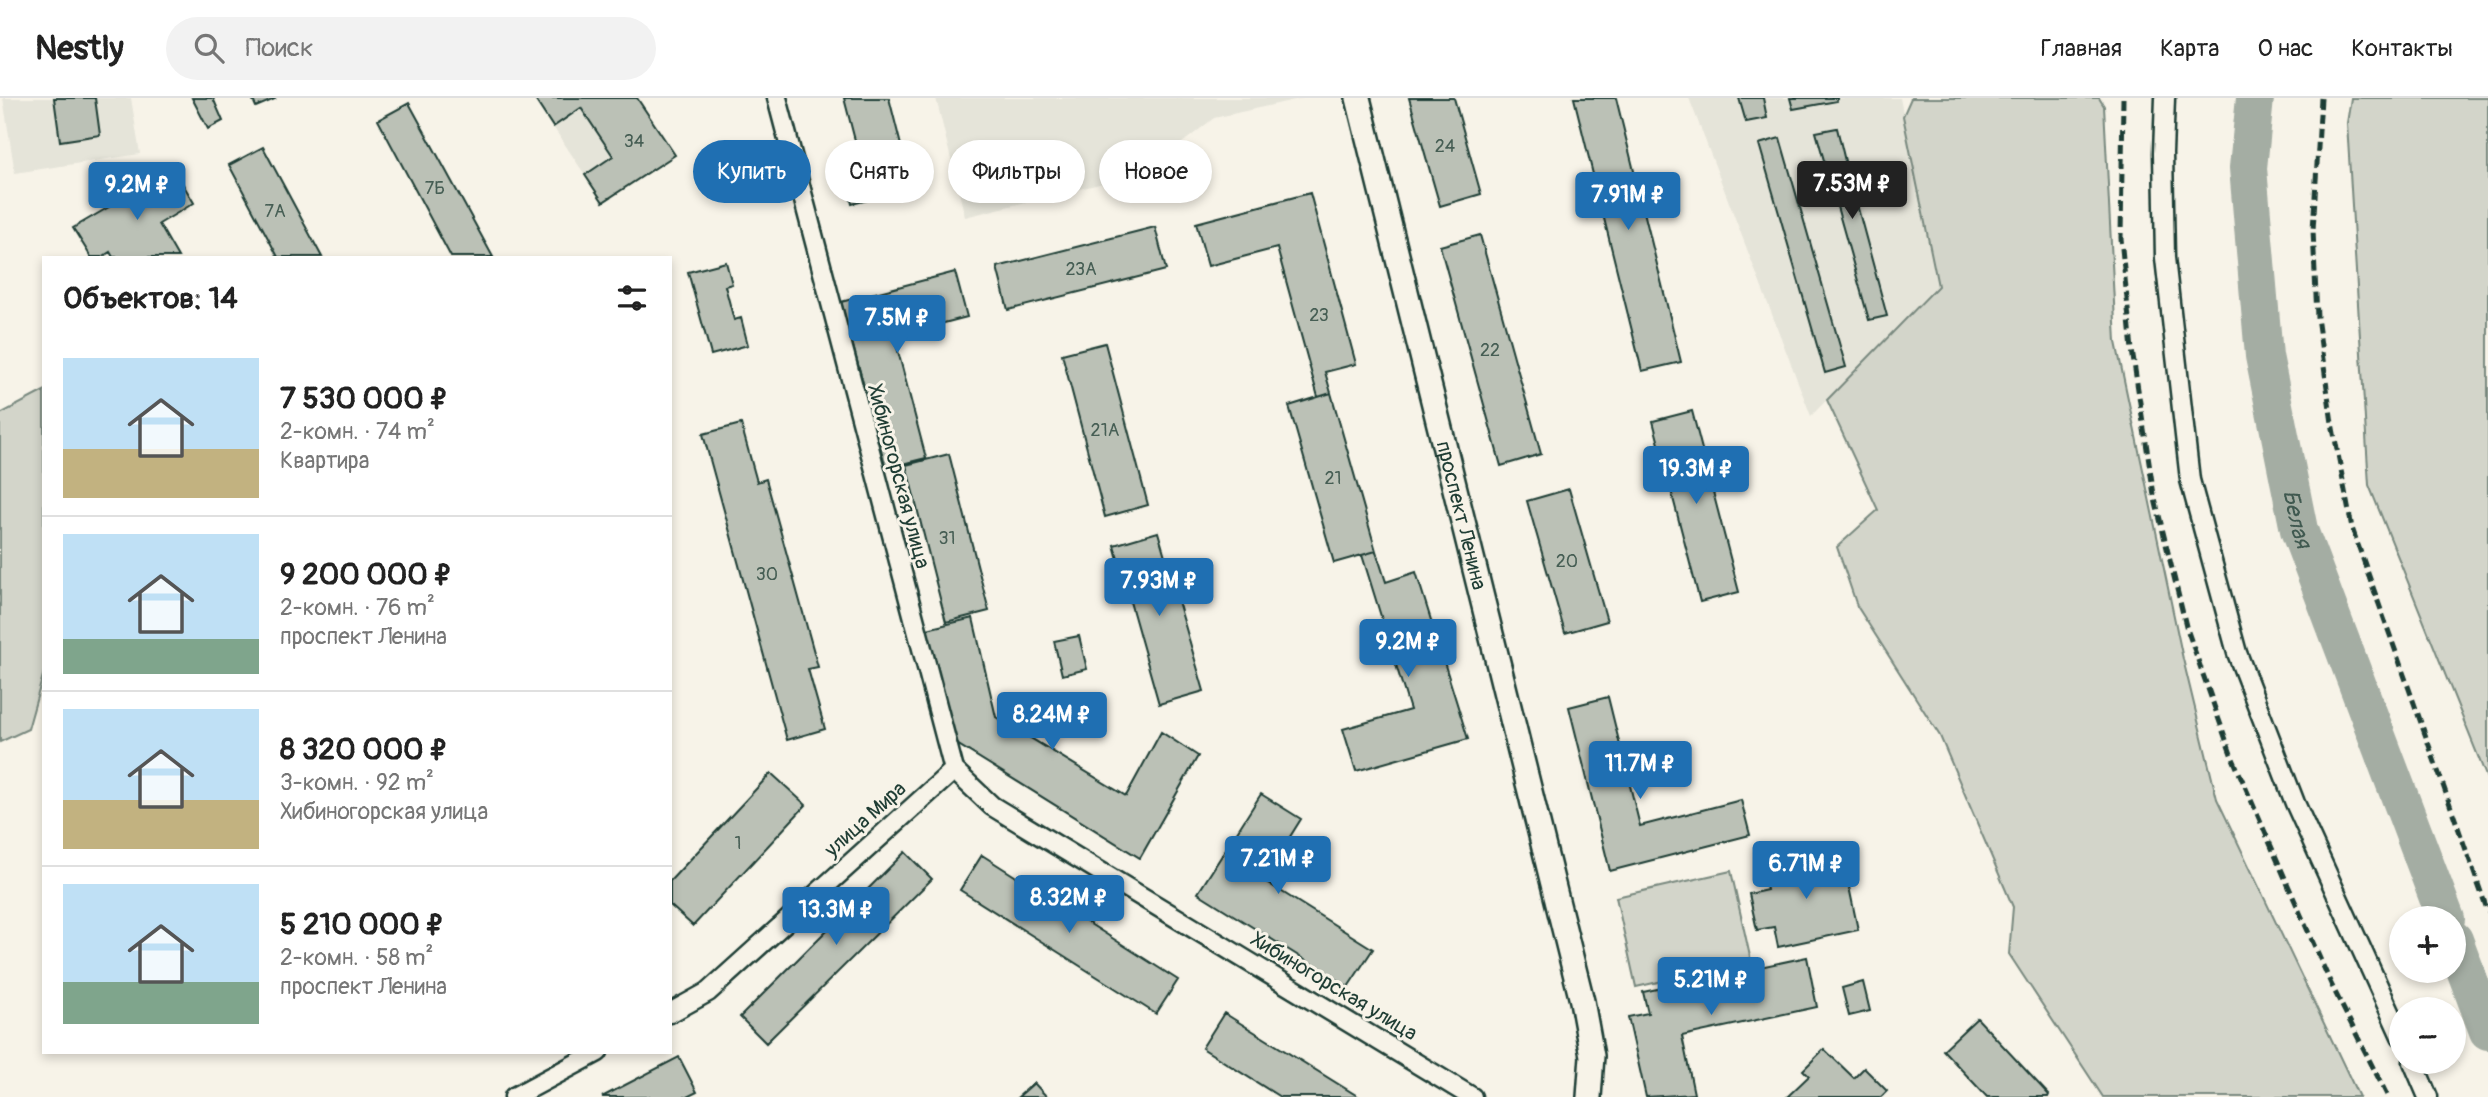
<!DOCTYPE html>
<html lang="ru">
<meta charset="utf-8">
<style>
:root{--surface:#fff;--page:#f2f2f2;--text:#222;--muted:#767676;--line:#e0e0e0;--accent:#1f6fb2}
body{margin:0;font-family:Pangolin,sans-serif;background:var(--page);color:var(--text);height:100vh;display:flex;flex-direction:column;font-size:26px;white-space:nowrap}
*{box-sizing:border-box;margin:0}
p{font-size:23px;color:var(--muted)}
.icon{flex:none;width:38px;height:38px;fill:none;stroke:currentColor;stroke-width:2;stroke-linecap:round;stroke-linejoin:round}
.map{position:relative;flex:1;overflow:hidden}
.drawer{position:absolute;left:42px;top:158px;width:630px;height:798px;display:flex;flex-direction:column;background:var(--surface);border-radius:0px;box-shadow:0 4px 10px #0003}
.drawer>*{flex:none}
.hud{position:absolute;left:693px;top:42px;width:665px;height:63px;display:flex;gap:14px}
.controls{position:absolute;left:2389px;top:808px;display:grid;gap:14px}
.controls a{display:grid;place-items:center;width:77px;height:77px;border-radius:50%;background:var(--surface);box-shadow:0 4px 10px #0003;font-size:35px}
.price{position:absolute;translate:-50% -60px;padding:0 16px;border-radius:7px;background:var(--accent);color:#fff;font-size:23px;line-height:46px;filter:drop-shadow(0 2px 4px #0008)}
.price::after{content:'';position:absolute;left:50%;top:42px;width:21px;height:16px;margin-left:-10px;background:inherit;clip-path:polygon(0 0,100% 0,50% 100%)}
.price.current{background:#222;color:#fff}
ul{padding:0;list-style:none}
li{display:flex;align-items:center;gap:21px;height:175px;padding:0 21px}
li+li{border-top:2px solid var(--line)}
li span{display:grid;place-items:center;flex:none;width:196px;height:140px;border-radius:0px;color:#555}
li>.icon{margin-inline-start:auto}
span .icon{width:84px;height:84px;fill:#fffc;stroke-width:1}
li b{font-size:30px}
h2{display:flex;justify-content:space-between;align-items:center;height:84px;padding:0 21px;font-size:30px}
.tag{padding:0 24px;border-radius:32px;background:var(--surface);box-shadow:0 4px 10px #0003;font-size:24px;line-height:63px}
.tag.current{background:var(--accent);color:#fff}
header{display:flex;align-items:center;gap:42px;box-sizing:border-box;height:98px;padding:0 35px;background:var(--surface);border-bottom:2px solid var(--line)}
header strong{font-size:33px}
nav{display:flex;gap:38px;margin-inline-start:auto;font-size:24px}
.search{width:490px;height:63px;background:var(--page);display:flex;align-items:center;gap:18px;box-sizing:border-box;padding:0 24px;border-radius:38px;color:var(--muted);font-size:26px}
.map>svg:first-child{display:block}
.built{fill:#e5e4d9}
.green{fill:#d3d5ca;stroke:#79897f;stroke-width:2}
.lines{fill:none;stroke-linecap:round;stroke-linejoin:round}
.river{stroke:#a4ada3;stroke-width:38}
.building{fill:#bbc1b6;stroke:#1f3d34;stroke-width:2}
.street-casing{stroke:#1f3d34;stroke-width:23}
.secondary-casing{stroke:#1f3d34;stroke-width:28}
.street{stroke:#f7f3e8;stroke-width:18}
.secondary{stroke:#f7f3e8;stroke-width:23}
.rail{stroke:#1f3d34;stroke-width:5;stroke-dasharray:10 5;stroke-linecap:butt}
.labels{text-anchor:middle;stroke-width:6;stroke-linejoin:round;paint-order:stroke}
.number-label{font-size:18px;fill:#465e54}
.street-label{font-size:21px;fill:#1f3d34;stroke:#f7f3e8}
.water-label{font-size:23px;font-style:italic;fill:#405950;stroke:#f7f3e8}
</style>
<header>
<strong>Nestly</strong>
<div class="search"><svg class="icon" aria-label="search" viewBox="0 0 24 24"><circle cx="10" cy="10" r="6"/><path d="M15 15l6 6"/></svg>Поиск</div>
<nav><a>Главная</a><a>Карта</a><a>О нас</a><a>Контакты</a></nav>
</header>
<div class="map">
<svg width="2488" height="999" viewBox="0 0 2488 999">
<rect width="100%" height="100%" fill="#f7f3e8"/>
<filter id="ink" filterUnits="userSpaceOnUse"><feTurbulence type="fractalNoise" baseFrequency=".0143" numOctaves="2"/><feDisplacementMap in="SourceGraphic" scale="14" xChannelSelector="R" yChannelSelector="G"/><feConvolveMatrix kernelMatrix="1 2 1 2 8 2 1 2 1" color-interpolation-filters="sRGB"/></filter>
<g filter="url(#ink)">
<path class="built" d="M3,0h128l9,56 -125,19z
M534,0h103l38,57 -72,47z
M936,0h367l-89,20 -70,55 -179,44z
M1689,0h211l38,188 -127,130z"/>
<path class="green" d="M1911,0h188l5,8 12,236 67,317 34,140 142,298h-256l-94,-143 4,-47 -73,-171 -83,-130 -20,-59 41,-37 -51,-110 111,-114 -35,-170z
M2351,0h137v683l-119,-296 -22,-362z
M44,293v281l-16,57 -28,13v-328z
M1731,773l20,90 -115,26 -20,-90z"/>
<g class="lines">
<g class="river">
<path id="s1" d="M2255,0l-7,70 16,188 35,174 147,389"/>
<path d="M2454,842l34,91"/>
</g>
</g>
<path class="building" d="M54,0h41l5,37 -40,6z
M192,0h21l10,23 -15,8z
M252,0h22l1,1 -19,8z
M534,0h103l38,57 -72,47 -18,-27 28,-19 -32,-48 -28,19z
M844,0h45l21,83 -29,7 2,8 -31,8 -5,-21 18,-4z
M1409,0h45l27,96 -41,12z
M1574,0h42l65,264 -39,9z
M1739,0h24l4,20 -21,4z
M1790,0h47v3l-44,8z
M409,5l84,154h-42l-73,-137z
M1837,30l14,58 15,-1 4,13 -14,3 31,115 -18,4 -53,-188z
M1780,40l66,229 -21,6 -66,-229z
M263,49l59,110h-44l-49,-92z
M174,71l20,34 -35,21 19,33h-65l-3,-5 -8,5h-11l-18,-29z
M1310,95l46,171 -31,8 6,21 -13,4 -41,-149 -69,18 -12,-43z
M1155,129l11,43 -158,40 -11,-43z
M1480,137l61,219 -40,12 -61,-220z
M726,164l6,22 -7,2 9,34 7,-2 7,27 -37,10 -23,-83z
M955,174l12,45 -73,19 32,122 -40,10 -45,-166z
M1105,245l43,162 -43,12 -43,-163z
M1331,295l45,158 -42,12 -45,-157z
M1692,313l47,181 -39,10 -47,-181z
M741,326l16,58 9,-3 52,188 -10,2 17,60 -38,11 -84,-306z
M949,356l40,157 -43,11 -40,-157z
M1569,391l38,132 -42,12 -38,-132z
M1158,434l46,159 -45,13 -45,-159z
M1376,453l10,31 30,-10 52,167 -112,32 -13,-42 67,-19 -48,-155z
M973,520l23,99 130,79 35,-64 37,24 -58,102 -183,-114 -30,-115z
M1079,538l8,33 -25,6 -8,-34z
M1608,599l32,129 101,-26 9,35 -140,36 -41,-164z
M771,675l35,32 -113,121 -23,-21v-24z
M1261,696l40,25 -38,61 110,69 -25,38 -150,-94z
M905,754l27,27 -166,164 -26,-26z
M1842,755l16,77 -80,17 -4,-20 -17,3 -8,-36 18,-4 -5,-20z
M982,757l196,125 -22,34 -196,-124z
M1807,859l10,50 -135,29 12,58 -48,3 -18,-80 20,-4 -5,-21z
M1863,884l7,29 -21,5 -7,-28z
M1224,915l135,84h-79l-78,-49z
M1977,920l72,77 -1,2h-61l-44,-47z
M1824,951l30,29 10,-10 23,23 -6,6h-94l22,-21 -6,-6z
M679,959l18,35 -10,5h-85z
M1034,985l13,14h-29z"/>
<g class="lines">
<defs>
<path id="street" d="M777,0l177,672 38,36 480,291
M2165,0l-2,55 2,105 25,222 47,173 58,150 106,233
M670,915l38,-21 246,-222
M2413,964l15,35
M514,999l84,-45"/>
<g id="secondary">
<path id="s2" d="M1358,0l224,903 10,55 -3,41"/>
</g>
</defs>
<use href="#street" class="street-casing"/>
<use href="#secondary" class="secondary-casing"/>
<use href="#street" class="street"/>
<use href="#secondary" class="secondary"/>
<path class="rail" d="M2123,0l-2,140 11,112 22,145 32,131 45,128 100,230 57,113
M2321,0l-8,132 4,87 15,106 20,105 136,384"/>
</g>
</g>
<g class="labels">
<g class="number-label">
<text x="634" y="49">34</text>
<text x="1445" y="54">24</text>
<text x="435" y="96">7Б</text>
<text x="275" y="119">7А</text>
<text x="1081" y="177">23А</text>
<text x="1319" y="223">23</text>
<text x="1490" y="258">22</text>
<text x="1105" y="338">21А</text>
<text x="1333" y="386">21</text>
<text x="947" y="446">31</text>
<text x="1567" y="469">20</text>
<text x="767" y="482">30</text>
<text x="738" y="751">1</text>
</g>
<g class="street-label">
<text transform="translate(899 378) rotate(75)" y="7">Хибиногорская улица</text>
<text dy="7" stroke="none"><textPath href="#s2" startOffset="430">проспект Ленина</textPath></text>
<text transform="translate(865 721) rotate(-42)" y="7">улица Мира</text>
<text transform="translate(1334 888) rotate(31)" y="7">Хибиногорская улица</text>
</g>
<g class="water-label">
<text dy="8" stroke="none"><textPath href="#s1" startOffset="425">Белая</textPath></text>
</g>
</g>
</svg>
<div class="controls">
<a>+</a>
<a>−</a>
</div>
<b class="price current" style="left:1852px;top:123px">7.53M ₽</b>
<b class="price" style="left:137px;top:124px">9.2M ₽</b>
<b class="price" style="left:1628px;top:134px">7.91M ₽</b>
<b class="price" style="left:897px;top:257px">7.5M ₽</b>
<b class="price" style="left:1696px;top:408px">19.3M ₽</b>
<b class="price" style="left:1159px;top:520px">7.93M ₽</b>
<b class="price" style="left:1408px;top:581px">9.2M ₽</b>
<b class="price" style="left:1052px;top:654px">8.24M ₽</b>
<b class="price" style="left:1640px;top:703px">11.7M ₽</b>
<b class="price" style="left:1278px;top:798px">7.21M ₽</b>
<b class="price" style="left:1806px;top:803px">6.71M ₽</b>
<b class="price" style="left:1069px;top:837px">8.32M ₽</b>
<b class="price" style="left:836px;top:849px">13.3M ₽</b>
<b class="price" style="left:1711px;top:919px">5.21M ₽</b>
<div class="hud">
<a class="tag current">Купить</a>
<a class="tag">Снять</a>
<a class="tag">Фильтры</a>
<a class="tag">Новое</a>
</div>
<section class="drawer">
<h2>Объектов: 14<svg class="icon" aria-label="filters" viewBox="0 0 24 24"><path d="M4 7h16M4 17h16"/><circle cx="9" cy="7" r="2"/><circle cx="15" cy="17" r="2"/></svg></h2>
<ul>
<li><span style="background:linear-gradient(#bfe0f5 65%,#c2b280 0)"><svg class="icon" aria-label="home" viewBox="0 0 24 24"><path d="M3 11l9-7 9 7M6 9v11h12V9"/></svg></span><div><b>7 530 000 ₽</b><p>2-комн. · 74 m²</p><p>Квартира</p></div></li>
<li><span style="background:linear-gradient(#bfe0f5 75%,#7fa58c 0)"><svg class="icon" aria-label="home" viewBox="0 0 24 24"><path d="M3 11l9-7 9 7M6 9v11h12V9"/></svg></span><div><b>9 200 000 ₽</b><p>2-комн. · 76 m²</p><p>проспект Ленина</p></div></li>
<li><span style="background:linear-gradient(#bfe0f5 65%,#c2b280 0)"><svg class="icon" aria-label="home" viewBox="0 0 24 24"><path d="M3 11l9-7 9 7M6 9v11h12V9"/></svg></span><div><b>8 320 000 ₽</b><p>3-комн. · 92 m²</p><p>Хибиногорская улица</p></div></li>
<li><span style="background:linear-gradient(#bfe0f5 70%,#7fa58c 0)"><svg class="icon" aria-label="home" viewBox="0 0 24 24"><path d="M3 11l9-7 9 7M6 9v11h12V9"/></svg></span><div><b>5 210 000 ₽</b><p>2-комн. · 58 m²</p><p>проспект Ленина</p></div></li>
</ul>
</section>
</div>
